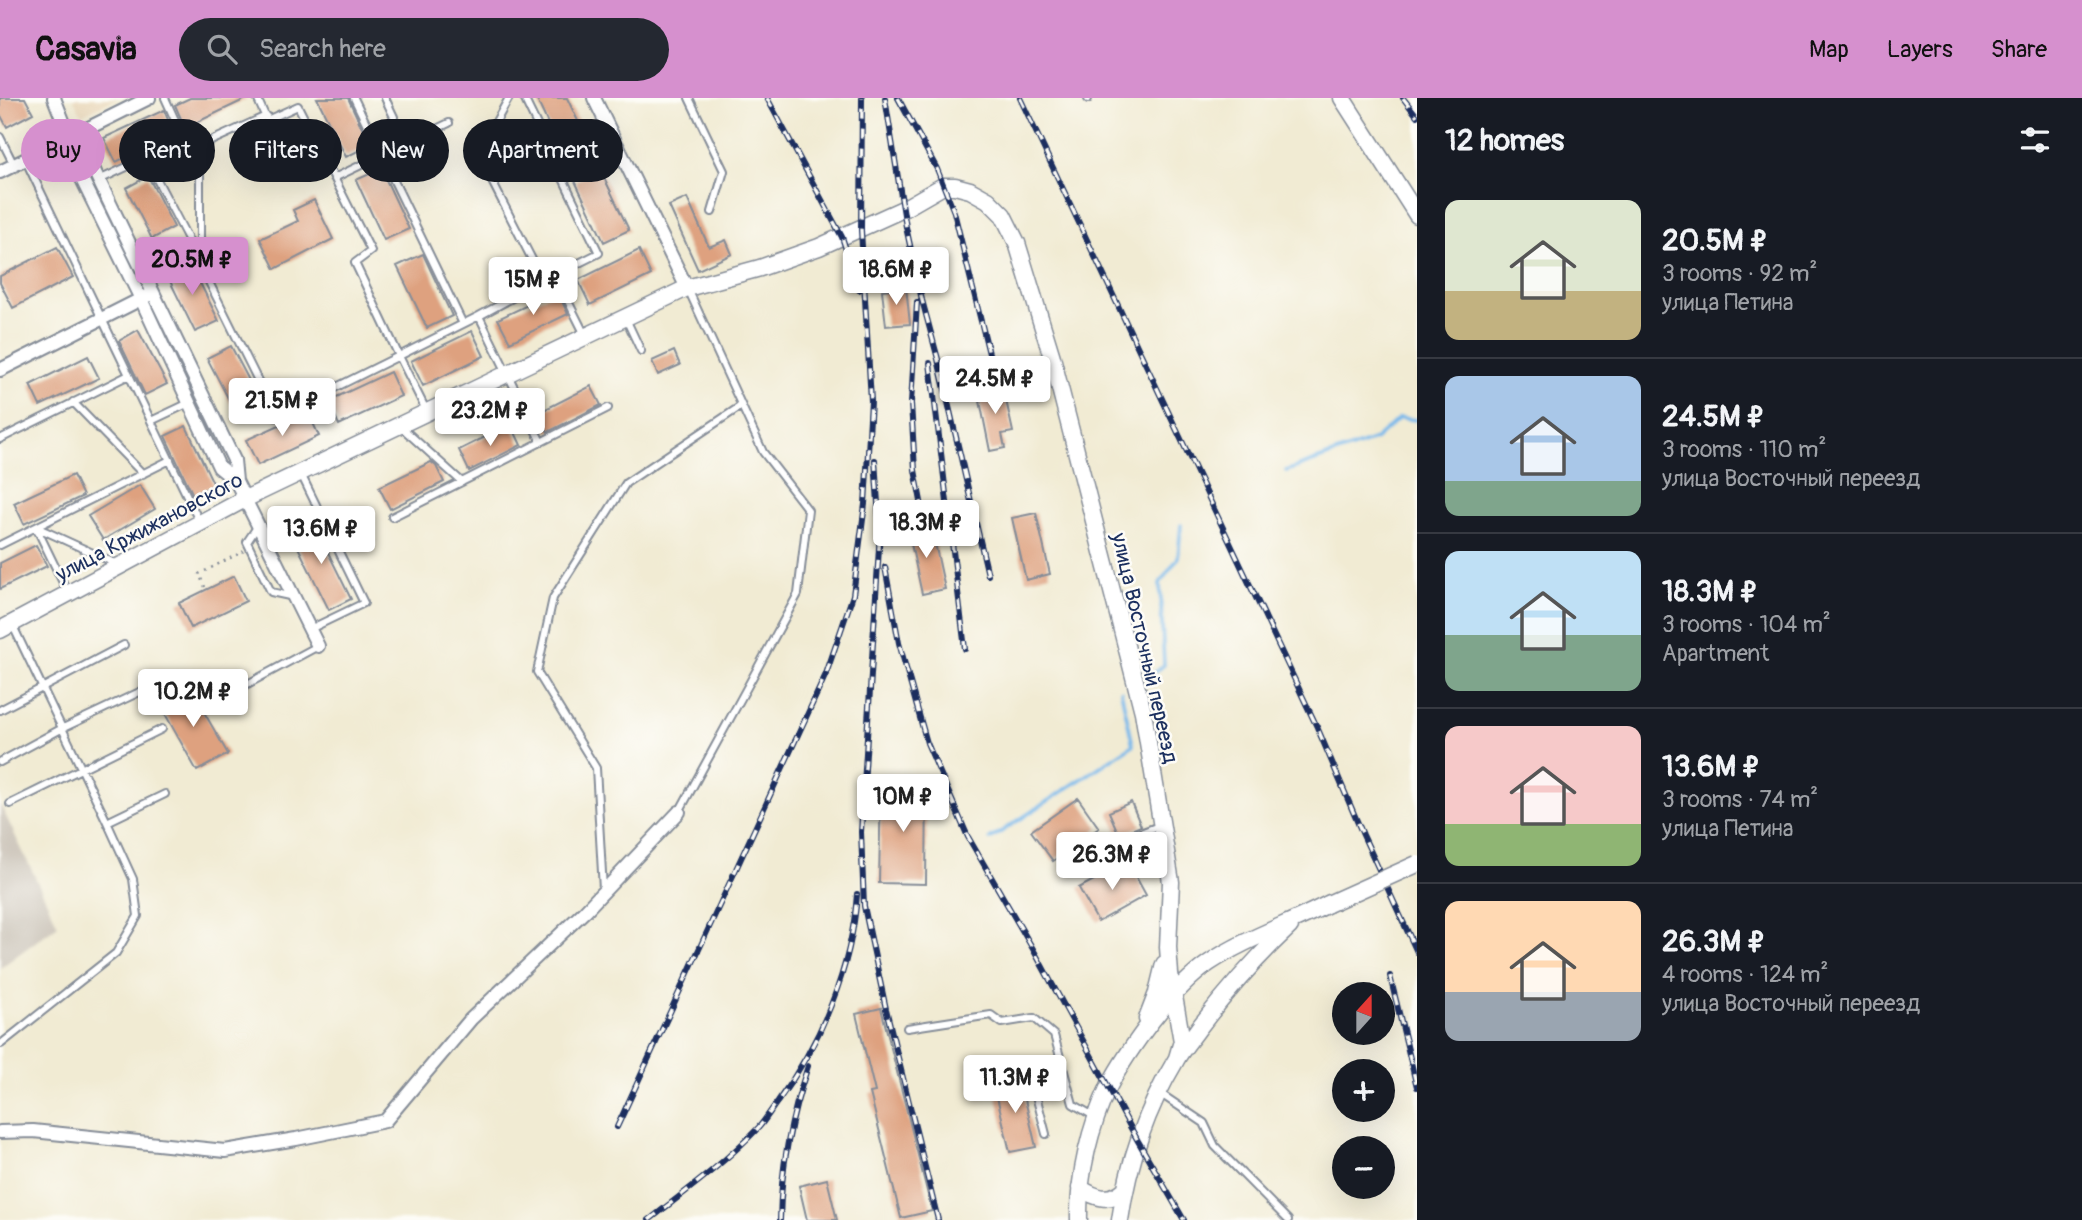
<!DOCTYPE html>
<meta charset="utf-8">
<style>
:root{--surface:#171b24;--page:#242831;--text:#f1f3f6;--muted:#9ea1a6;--line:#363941;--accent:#d690ce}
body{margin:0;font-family:Pangolin,sans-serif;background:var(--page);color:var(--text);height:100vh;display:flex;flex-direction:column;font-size:26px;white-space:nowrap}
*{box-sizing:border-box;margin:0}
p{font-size:23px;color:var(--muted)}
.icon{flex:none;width:38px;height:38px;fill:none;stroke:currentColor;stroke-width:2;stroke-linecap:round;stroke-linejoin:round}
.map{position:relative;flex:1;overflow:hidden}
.sheet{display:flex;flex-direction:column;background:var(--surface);width:665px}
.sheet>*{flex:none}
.top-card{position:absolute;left:21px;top:21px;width:665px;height:63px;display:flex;gap:14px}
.needle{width:46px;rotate:21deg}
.tools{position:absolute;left:1332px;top:884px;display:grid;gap:14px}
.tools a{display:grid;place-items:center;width:63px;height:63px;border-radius:50%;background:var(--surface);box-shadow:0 7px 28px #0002;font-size:35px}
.price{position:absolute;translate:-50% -60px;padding:0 16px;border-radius:7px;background:#fff;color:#222;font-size:23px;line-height:46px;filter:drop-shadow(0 2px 4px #0008)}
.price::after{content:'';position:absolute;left:50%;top:42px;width:21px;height:16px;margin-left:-10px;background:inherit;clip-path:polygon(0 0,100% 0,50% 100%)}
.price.on{background:var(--accent);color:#111}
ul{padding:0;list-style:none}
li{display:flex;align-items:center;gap:21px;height:175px;padding:0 28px}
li+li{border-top:2px solid var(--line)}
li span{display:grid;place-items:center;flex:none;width:196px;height:140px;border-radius:14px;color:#555}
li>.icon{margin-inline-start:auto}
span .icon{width:84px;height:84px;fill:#fffc;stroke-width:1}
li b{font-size:30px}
h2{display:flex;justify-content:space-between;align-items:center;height:84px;padding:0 28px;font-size:30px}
.chip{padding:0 24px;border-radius:32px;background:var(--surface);box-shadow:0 7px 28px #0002;font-size:24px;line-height:63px}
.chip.on{background:var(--accent);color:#111}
header{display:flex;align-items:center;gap:42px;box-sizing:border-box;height:98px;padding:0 35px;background:var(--accent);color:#111}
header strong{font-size:33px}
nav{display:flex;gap:38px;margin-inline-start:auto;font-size:24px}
.search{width:490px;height:63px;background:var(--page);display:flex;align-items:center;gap:18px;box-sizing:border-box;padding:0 24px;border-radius:38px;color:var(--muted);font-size:26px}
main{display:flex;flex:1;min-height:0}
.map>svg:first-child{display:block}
.built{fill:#ead8ba}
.industrial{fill:#cac3b8}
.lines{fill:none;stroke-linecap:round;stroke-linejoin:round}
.stream{stroke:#76b8eb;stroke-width:3.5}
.building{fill:#dea17f}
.service-casing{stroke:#868d98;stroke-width:10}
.minor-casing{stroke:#868d98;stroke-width:16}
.tertiary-casing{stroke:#868d98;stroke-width:19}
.path{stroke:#868d98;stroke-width:2.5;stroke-dasharray:2 5;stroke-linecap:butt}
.service{stroke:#fff;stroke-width:6}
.minor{stroke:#fff;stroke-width:12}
.tertiary{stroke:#fff;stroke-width:16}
.rail-casing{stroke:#1b2f5e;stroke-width:6}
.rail{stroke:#fdfcf7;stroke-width:3.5;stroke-dasharray:10;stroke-linecap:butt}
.tertiary-bridge-casing{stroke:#868d98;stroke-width:19;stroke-linecap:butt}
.tertiary-bridge{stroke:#fff;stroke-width:16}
.labels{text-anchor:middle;stroke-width:5;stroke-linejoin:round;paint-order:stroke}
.street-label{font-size:21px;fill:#1b2f5e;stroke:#fdfcf7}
</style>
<header>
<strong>Casavia</strong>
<div class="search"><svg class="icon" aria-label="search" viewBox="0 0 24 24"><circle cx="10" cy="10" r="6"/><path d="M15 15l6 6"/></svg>Search here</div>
<nav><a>Map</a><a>Layers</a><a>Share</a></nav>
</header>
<main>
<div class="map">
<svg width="1417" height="1122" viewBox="0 0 1417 1122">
<rect width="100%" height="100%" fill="#fdfcf7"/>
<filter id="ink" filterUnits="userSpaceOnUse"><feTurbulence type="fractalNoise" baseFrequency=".0143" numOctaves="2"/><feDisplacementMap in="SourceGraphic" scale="14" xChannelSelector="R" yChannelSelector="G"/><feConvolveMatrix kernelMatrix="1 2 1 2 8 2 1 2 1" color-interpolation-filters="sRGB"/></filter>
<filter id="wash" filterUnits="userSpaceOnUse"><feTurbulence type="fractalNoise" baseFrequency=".00686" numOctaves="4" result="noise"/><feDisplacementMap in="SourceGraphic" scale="28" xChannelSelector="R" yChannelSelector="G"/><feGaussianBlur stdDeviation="1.57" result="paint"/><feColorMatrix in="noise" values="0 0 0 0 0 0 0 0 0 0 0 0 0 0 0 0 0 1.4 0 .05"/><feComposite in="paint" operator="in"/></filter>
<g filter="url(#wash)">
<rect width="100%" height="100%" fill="#f1ebd3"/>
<path class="built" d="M73,0h44l-35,17z"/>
<path class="industrial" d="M0,706l58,121 -58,43z"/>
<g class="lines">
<path class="stream" d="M1286,373l90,-32 23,-21 18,2
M1149,579l15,-12 -4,-82 18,-25 3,-33
M990,741l143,-94 -12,-54"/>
</g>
<g id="blocks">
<path class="building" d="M0,0h25l8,15 -26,14 -7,-13z
M190,0h58l-63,30 -10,-23z
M317,0h31l22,47 -24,12z
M536,0h31l22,46 -26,12z
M164,12l10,25 -58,27 -12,-24z
M381,71l28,60 -25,11 -28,-60z
M600,71l29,61 -25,12 -29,-61z
M148,78l26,51 -22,12 -26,-51z
M687,100l22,49 17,-7 6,14 -34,16 -29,-64z
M314,102l19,39 -58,30 -15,-30 38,-18 -5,-11z
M57,149l16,30 -60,31 -13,-25v-7z
M639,152l12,25 -61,30 -12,-25z
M423,156l29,62 -25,12 -30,-62z
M189,163l30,60 -24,11 -29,-59z
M906,189l4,37 -24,2 -4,-36z
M557,193l11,23 -58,28 -12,-23z
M138,232l29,54 -22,11 -26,-54z
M472,233l12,25 -61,30 -12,-25z
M231,248l32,61 -24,12 -32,-61z
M674,253l6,14 -22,10 -6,-14z
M88,258l11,22 -59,28 -10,-21z
M390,274l11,24 -62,29 -11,-24z
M990,285l2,11 12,-3 9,41 -11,2 3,14 -15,3 -13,-65z
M591,288l10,19 -53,27 -10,-19z
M308,314l11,24 -61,29 -12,-25z
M511,326l10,21 -52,26 -10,-21z
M186,328l28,59 -21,10 -28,-59z
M431,364l5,4 8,16 -54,27 -11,-22z
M73,377l10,21 -59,28 -10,-21z
M140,387l15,24 -52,31 -15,-24z
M1036,415l14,61 -24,6 -14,-62z
M313,424l38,77 -22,11 -38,-77z
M931,427l14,64 -23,5 -14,-64z
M36,447l11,21 -47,23v-26z
M234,478l12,25 -55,27 -12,-25z
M189,588l39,68 -31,17 -38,-68z
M881,685l46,1 -1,100 -47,-1z
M1078,700l21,30 -46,33 -22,-30z
M1131,704l10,24 -22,9 -10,-23z
M1125,765l3,4 2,-1 16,29 -48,27 -19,-34z
M881,910l51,203 -31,7 -31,-125 5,-1 -19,-78z
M1020,980l16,69 -26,5 -16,-68z
M827,1081l10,41h-30l-8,-34z"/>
</g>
</g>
<g filter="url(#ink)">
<use href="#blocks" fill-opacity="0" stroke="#868d98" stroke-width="2"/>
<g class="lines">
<defs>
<path id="service" d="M165,0l24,53 77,-35
M257,0l10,22 31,-14 73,145 -16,12 44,93 80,-40 62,126 -149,75
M354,0l109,226
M385,0l9,19
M509,0l-31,56 65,127
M524,0l75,155 -44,22 30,60
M689,0l35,73 -12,41
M1088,1v-1
M0,39l14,28
M200,48v118l76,153 123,-61 27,54
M189,53l-37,19 48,92
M334,80l115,-55
M99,82l85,-40
M479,218l76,-41
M626,221l15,32
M999,272l51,-12
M129,277l22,46
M73,304l70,72
M189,305l-38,18 49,102
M400,328l62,56
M0,341l129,-64 -104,-216
M541,344l67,-34
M301,376l63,129 -54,26
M257,429l-10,15 24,50 23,5
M0,447l170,-85
M68,495l-32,-66 83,38
M13,528l94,196 58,-28
M214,604l104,-56
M0,612l124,-65
M0,664l61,-33 85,-40
M10,706l152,-75
M679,714l119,-218 10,-84 -45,-58 -75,-163
M1068,762l91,-34
M603,792l-7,-122 -59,-96 16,-74 73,-115 115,-77
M907,930l84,-13 11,8 32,-5 20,17 19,69 24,14
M1,946l115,-91 22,-37 -5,-37 -26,-57
M1161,996l43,29 11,23 73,74
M1046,1036l-12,-46 32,-9"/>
<path id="minor" d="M54,0l15,38 8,33 64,130 78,168 17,14 82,165
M594,0l93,190
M71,41l20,25 143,296 2,21
M0,74l149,-74
M0,272l147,-74
M0,1034l33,-1 192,20 71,-12 89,-18 86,-102 114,-108 94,-99"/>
<path id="tertiary" d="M1342,0l75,117
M0,532l245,-131 442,-211 73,-20 59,-21 84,-38 40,-23h12l15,4 18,10 15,15 14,28 35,114 91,355 28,170 -3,65 2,27 12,67 -5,17
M1147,921l10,-26 7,-29
M1080,1090c16,10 29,15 44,2
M1079,1122c-1,-44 11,-94 30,-134 12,-23 28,-46 44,-67 16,-20 34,-41 56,-56 37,-25 79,-38 119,-59
M1120,1122c8,-56 27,-112 56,-160 6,-11 15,-21 22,-31 28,-37 58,-71 92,-103"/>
</defs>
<use href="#service" class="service-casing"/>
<use href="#minor" class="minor-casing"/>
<use href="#tertiary" class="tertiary-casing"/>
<path class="path" d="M205,489l-6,-13 45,-23"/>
<use href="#service" class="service"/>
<use href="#minor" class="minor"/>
<use href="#tertiary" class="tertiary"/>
<defs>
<path id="rail" d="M767,0l75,139 17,53
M885,0l21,129 16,73 16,59 50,216
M898,0l39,71 17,43 40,162
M1020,0l297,629 46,108 54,117
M1403,0l14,18
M917,204l-6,101 4,67 8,42
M930,265l35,286
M875,362l5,72 -19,300 3,74 22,103 52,211
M885,469l14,76 28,100 41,94 65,112 105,192 46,79
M1390,878l27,111
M617,1029l209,-453 27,-79 12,-91 6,-103 -10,-171 1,-132
M649,1122c37,-29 77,-58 110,-93 7,-8 12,-17 19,-26 43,-59 74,-133 79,-207
M780,1122c1,-53 11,-104 28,-154"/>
</defs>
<use href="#rail" class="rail-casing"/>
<use href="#rail" class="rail"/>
<defs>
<path id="tertiary-bridge" d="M1328,806l89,-40"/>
</defs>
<use href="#tertiary-bridge" class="tertiary-bridge-casing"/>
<use href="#tertiary-bridge" class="tertiary-bridge"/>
</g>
</g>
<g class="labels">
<g class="street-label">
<text transform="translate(149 429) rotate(-28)" y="7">улица Кржижановского</text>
<text transform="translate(1145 550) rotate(77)" y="7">улица Восточный переезд</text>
</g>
</g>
</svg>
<div class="tools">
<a><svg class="needle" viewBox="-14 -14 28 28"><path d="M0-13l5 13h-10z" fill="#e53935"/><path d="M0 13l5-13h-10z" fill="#9ea1a6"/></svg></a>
<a>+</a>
<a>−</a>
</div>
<b class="price on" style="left:192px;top:199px">20.5M ₽</b>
<b class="price" style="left:896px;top:209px">18.6M ₽</b>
<b class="price" style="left:533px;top:219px">15M ₽</b>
<b class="price" style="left:995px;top:318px">24.5M ₽</b>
<b class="price" style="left:282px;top:340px">21.5M ₽</b>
<b class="price" style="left:490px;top:350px">23.2M ₽</b>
<b class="price" style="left:926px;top:462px">18.3M ₽</b>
<b class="price" style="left:321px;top:468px">13.6M ₽</b>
<b class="price" style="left:193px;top:631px">10.2M ₽</b>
<b class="price" style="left:903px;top:736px">10M ₽</b>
<b class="price" style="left:1112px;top:794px">26.3M ₽</b>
<b class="price" style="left:1015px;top:1017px">11.3M ₽</b>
<div class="top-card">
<a class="chip on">Buy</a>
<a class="chip">Rent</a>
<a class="chip">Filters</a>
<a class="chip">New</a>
<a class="chip">Apartment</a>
</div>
</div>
<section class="sheet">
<h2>12 homes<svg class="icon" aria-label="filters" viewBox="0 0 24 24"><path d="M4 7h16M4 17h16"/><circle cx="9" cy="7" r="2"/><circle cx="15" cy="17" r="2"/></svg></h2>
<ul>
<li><span style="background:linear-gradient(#dfe7d0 65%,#c2b280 0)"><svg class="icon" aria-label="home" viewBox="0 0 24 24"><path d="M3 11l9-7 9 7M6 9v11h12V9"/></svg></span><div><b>20.5M ₽</b><p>3 rooms · 92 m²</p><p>улица Петина</p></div></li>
<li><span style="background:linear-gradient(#a9c7e8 75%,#7fa58c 0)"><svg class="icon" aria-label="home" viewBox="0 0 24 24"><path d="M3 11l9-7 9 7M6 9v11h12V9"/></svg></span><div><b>24.5M ₽</b><p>3 rooms · 110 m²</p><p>улица Восточный переезд</p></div></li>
<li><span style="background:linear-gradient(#bfe0f5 60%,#7fa58c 0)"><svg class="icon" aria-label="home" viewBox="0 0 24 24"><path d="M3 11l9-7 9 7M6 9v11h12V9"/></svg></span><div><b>18.3M ₽</b><p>3 rooms · 104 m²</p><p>Apartment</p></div></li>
<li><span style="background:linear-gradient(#f6c9c9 70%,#8fb573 0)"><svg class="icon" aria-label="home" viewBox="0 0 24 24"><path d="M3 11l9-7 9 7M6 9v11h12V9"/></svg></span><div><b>13.6M ₽</b><p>3 rooms · 74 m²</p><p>улица Петина</p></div></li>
<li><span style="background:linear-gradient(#ffd9b3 65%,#9aa5b1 0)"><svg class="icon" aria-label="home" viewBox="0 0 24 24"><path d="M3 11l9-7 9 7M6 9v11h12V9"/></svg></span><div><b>26.3M ₽</b><p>4 rooms · 124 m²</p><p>улица Восточный переезд</p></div></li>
</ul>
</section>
</main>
